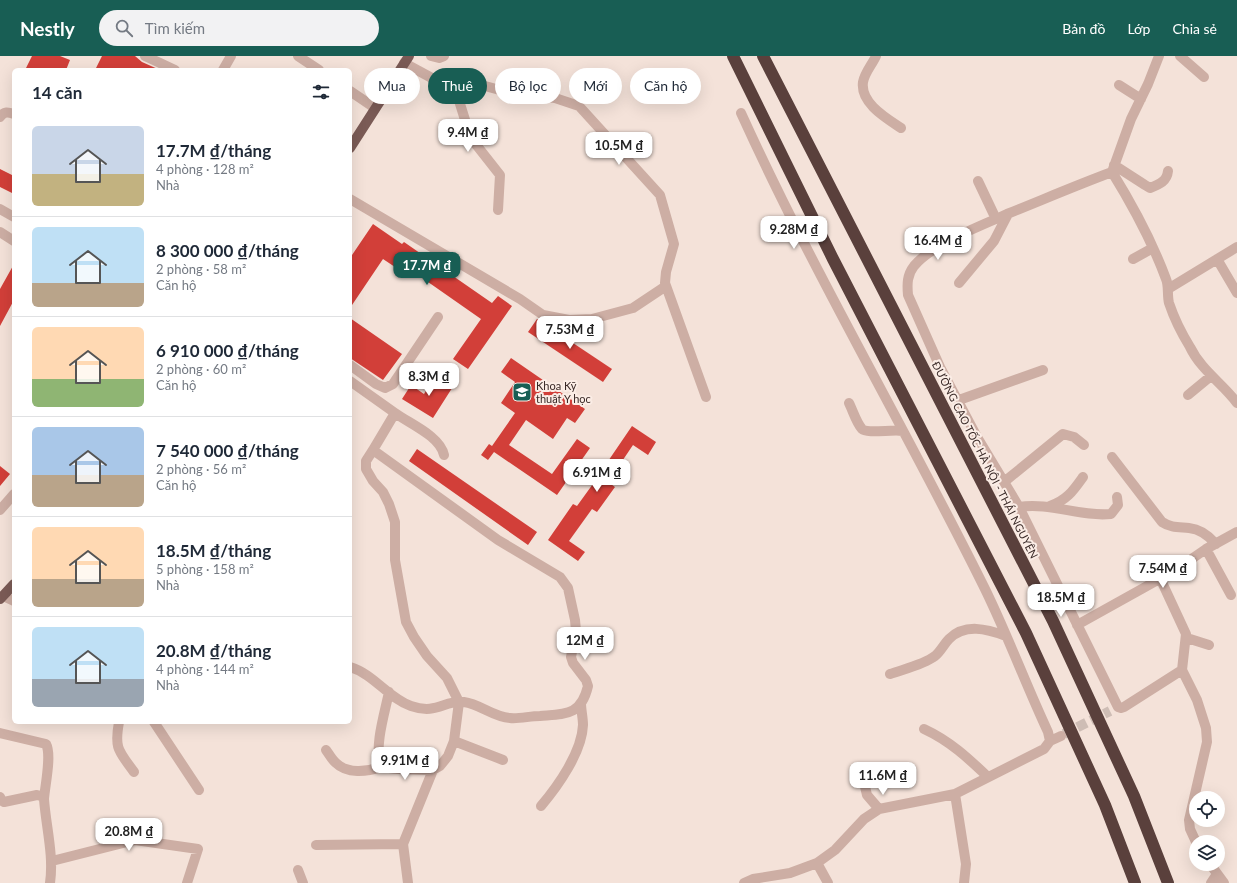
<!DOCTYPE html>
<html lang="vi">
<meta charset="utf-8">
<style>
:root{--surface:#fff;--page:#f2f2f3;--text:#1f2937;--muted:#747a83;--line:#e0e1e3;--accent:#185e54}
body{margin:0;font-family:Lato,sans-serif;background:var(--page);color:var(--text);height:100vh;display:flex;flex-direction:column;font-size:15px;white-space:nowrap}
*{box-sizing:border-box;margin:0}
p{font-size:13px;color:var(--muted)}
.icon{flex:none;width:22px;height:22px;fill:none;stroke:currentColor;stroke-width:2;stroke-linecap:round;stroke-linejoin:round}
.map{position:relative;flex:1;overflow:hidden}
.sheet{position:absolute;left:12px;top:12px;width:340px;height:656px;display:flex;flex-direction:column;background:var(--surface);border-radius:6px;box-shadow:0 4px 16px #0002}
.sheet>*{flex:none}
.hud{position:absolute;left:364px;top:12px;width:380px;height:36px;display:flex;gap:8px}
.buttons{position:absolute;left:1189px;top:735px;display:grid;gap:8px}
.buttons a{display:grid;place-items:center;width:36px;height:36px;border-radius:50%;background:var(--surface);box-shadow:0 4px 16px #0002;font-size:20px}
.price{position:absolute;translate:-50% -34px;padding:0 9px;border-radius:8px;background:#fff;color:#222;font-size:13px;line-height:26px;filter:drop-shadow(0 1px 2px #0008)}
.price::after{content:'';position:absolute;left:50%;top:24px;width:12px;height:9px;margin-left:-6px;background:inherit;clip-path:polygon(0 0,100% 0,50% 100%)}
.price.selected{background:var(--accent);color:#fff}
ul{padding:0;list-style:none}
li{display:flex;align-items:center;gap:12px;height:100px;padding:0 20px}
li+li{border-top:1px solid var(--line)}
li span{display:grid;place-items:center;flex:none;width:112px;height:80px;border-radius:6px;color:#555}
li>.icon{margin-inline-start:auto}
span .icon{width:48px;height:48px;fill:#fffc;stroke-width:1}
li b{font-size:17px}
h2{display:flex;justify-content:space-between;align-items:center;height:48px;padding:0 20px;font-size:17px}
.tag{padding:0 14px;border-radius:18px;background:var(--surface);box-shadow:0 4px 16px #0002;font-size:14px;line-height:36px}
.tag.selected{background:var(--accent);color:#fff}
header{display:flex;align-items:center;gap:24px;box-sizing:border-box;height:56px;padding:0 20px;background:var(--accent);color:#fff}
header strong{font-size:19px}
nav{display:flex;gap:22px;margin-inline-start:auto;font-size:14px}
.search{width:280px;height:36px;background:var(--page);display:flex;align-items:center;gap:10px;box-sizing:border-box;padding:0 14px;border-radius:22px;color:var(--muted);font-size:15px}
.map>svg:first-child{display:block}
.building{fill:#d23f39}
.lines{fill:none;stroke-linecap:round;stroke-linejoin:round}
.minor-tunnel{stroke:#cebdb5;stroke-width:10;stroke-dasharray:10 5;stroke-linecap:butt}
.minor{stroke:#cdaea4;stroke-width:10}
.major{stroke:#7b5b56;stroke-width:10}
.highway{stroke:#5a403c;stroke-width:12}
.labels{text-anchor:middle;stroke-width:4;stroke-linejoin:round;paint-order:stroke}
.poi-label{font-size:11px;fill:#382826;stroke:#fbede6;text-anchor:start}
.street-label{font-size:11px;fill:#382826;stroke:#fbede6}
</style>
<header>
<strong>Nestly</strong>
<div class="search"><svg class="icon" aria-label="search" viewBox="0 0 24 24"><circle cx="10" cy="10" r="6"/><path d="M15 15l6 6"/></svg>Tìm kiếm</div>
<nav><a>Bản đồ</a><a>Lớp</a><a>Chia sẻ</a></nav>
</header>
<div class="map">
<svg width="1237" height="827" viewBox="0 0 1237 827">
<rect width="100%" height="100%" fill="#f4e2d9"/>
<path class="building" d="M32,0h28l10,4 -4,10h-41z
M102,0h33l7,6 18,8h-65z
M0,113l14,7v18l-14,-7z
M373,168l29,20 2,-2 88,61 6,-7 14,10 -44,63 -15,-10 28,-40 -73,-51 -4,5 -21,-14 -33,49v-50z
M14,208v36l-14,26v-37z
M350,262l52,36 -19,26 -33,-22z
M537,263l75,50 -9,13 -75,-50z
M511,302l74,51 -10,14 -8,-5 -14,21 -27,-19 -17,25 43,29 25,-35 13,9 -33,47 -63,-43 -6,8 -7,-5 8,-11 3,2 23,-33 -14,-10 14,-21 -14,-10z
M442,321l12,8 -21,33 -31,-19 9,-14 13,9 5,-8 5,3z
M632,370l24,16 -8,13 -15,-10 -25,37 7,5 -18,25 -5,-3 -23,32 16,11 -7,9 -30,-21 25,-36 4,2 26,-36h-1z
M417,393l120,83 -9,13 -119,-84z
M0,410l10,8 -10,12z"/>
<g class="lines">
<path class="minor-tunnel" d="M1064,678l46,-23"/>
<path class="minor" d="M145,0l30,14
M298,0l21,14
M431,0l8,2 5,-2
M876,0c-4,9 -11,16 -13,26 -3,21 23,36 38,46
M1159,0l-11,28 -17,35 -19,53c21,34 40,69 54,107 3,7 1,16 3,24 5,15 13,31 21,44 11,23 33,37 47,56
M1180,0l24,21
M404,7l52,28 5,-8 5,-2 45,12 44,5 24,8 81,89 14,49 -8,28 -1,11 41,114
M223,14l8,-14
M1119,29l22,14
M350,35l25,17
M456,35l10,32 8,19 26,33 -2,35
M741,57c74,163 165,316 244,476 23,47 41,96 63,143l2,9 -6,8 -89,45 -76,15 -15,10 -29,31 -18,13 -27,10 -37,6 -9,4
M0,61c4,-6 8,-5 14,-3
M1114,109l31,20 5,3c10,-4 17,-7 18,-17
M1112,116c-35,13 -70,28 -105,42 -26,12 -75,30 -93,52 -7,9 -7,18 -6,29l32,72 37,70 42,70 99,200 3,1 3,-1 58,-37
M978,125l18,38
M350,143l170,100 23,16 26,5 23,-1 41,-11 33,-22
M0,153l14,8
M0,176l14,9
M1133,203l20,-11
M1217,203l20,34
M959,227l35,-42 14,-27
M1168,233l69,-42
M350,309l26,19 9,4 8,-4 45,-67
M350,325l45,32 -22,37 125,90 62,37 8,11 7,32 1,11 -5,26 2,6 13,17 2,6c-7,30 -23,28 -48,30 -10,0 -21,3 -30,2 -17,-1 -30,-14 -46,-16 -20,-2 -27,13 -53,4 -23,-8 -37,-32 -61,-39
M1188,339l23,-19
M959,344l84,-30
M849,347c4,8 7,19 13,26 5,5 31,0 41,2
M395,357c15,11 45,23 49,42
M373,394l-7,11v8l7,12 10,11 6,12 6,18v38l11,62 8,15 13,19 20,22 12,24 -5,39 -6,15 -8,10 -7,4 -35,-1 -18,-2c-5,-24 4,-51 9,-75
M1112,401l50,65c9,6 17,5 27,6 11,1 20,8 27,16
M1004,426l59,-48 11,3 10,8
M1050,450c17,-6 23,-15 33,-29
M1019,451c31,-5 61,10 92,7l7,-9 -1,-8
M0,454l14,-16
M1206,493l25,46
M1160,522l26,56 -4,36 15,30 9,28 1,14 -18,78 1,9 6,13
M3,540l11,5
M1077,569l97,-54 32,-22 31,-17
M1187,582l22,7
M890,618c14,-5 33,-9 45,-18 6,-5 9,-12 14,-17 16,-16 38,-10 57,-3
M119,666c-5,27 0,29 15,50
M154,666l45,68
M924,673c26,12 44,29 64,48
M0,677l46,11c6,11 -1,41 -2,55
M454,685l49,19
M1050,685l11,-5
M326,694c3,4 6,10 10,13 11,11 31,9 44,4
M862,718l5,21 12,14
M955,738l11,70 -2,19
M0,741l2,4 2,1 33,-7 4,1 3,3c2,28 10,56 6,84
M541,750c17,-20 41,-54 42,-81 0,-7 -2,-15 -2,-22
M316,789l87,-1
M52,805l83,-21 63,9 -11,34
M817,807l11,20
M1210,808l14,19
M298,814l5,13
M408,827l-5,-39 30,-74
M1211,827l6,-9"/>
<path class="major" d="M350,92l59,-92
M0,543l14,-15"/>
<path class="highway" d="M733,0l100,203 193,374 79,172 30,78
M763,0l290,565 81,175 34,87"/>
</g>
<defs>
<symbol id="university-square" viewBox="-11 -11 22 22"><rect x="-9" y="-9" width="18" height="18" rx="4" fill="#185e54" stroke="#fbede6"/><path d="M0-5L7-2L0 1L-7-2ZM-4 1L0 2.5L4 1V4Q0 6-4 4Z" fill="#fff"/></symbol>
</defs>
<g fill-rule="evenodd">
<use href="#university-square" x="511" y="325" width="22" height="22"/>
</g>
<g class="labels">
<g class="poi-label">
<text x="536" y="334">Khoa Kỹ<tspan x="536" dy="13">thuật Y học</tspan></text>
</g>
<g class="street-label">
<text transform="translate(985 404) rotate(63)" y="4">ĐƯỜNG CAO TỐC HÀ NỘI - THÁI NGUYÊN</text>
</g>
</g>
</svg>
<div class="buttons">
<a><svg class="icon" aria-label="locate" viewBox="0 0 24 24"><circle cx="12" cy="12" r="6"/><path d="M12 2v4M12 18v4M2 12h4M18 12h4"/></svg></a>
<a><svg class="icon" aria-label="layers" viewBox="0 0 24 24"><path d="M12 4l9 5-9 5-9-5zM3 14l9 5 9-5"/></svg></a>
</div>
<b class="price" style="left:468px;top:97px">9.4M ₫</b>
<b class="price" style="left:619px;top:110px">10.5M ₫</b>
<b class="price" style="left:794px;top:194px">9.28M ₫</b>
<b class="price" style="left:938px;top:205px">16.4M ₫</b>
<b class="price selected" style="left:427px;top:230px">17.7M ₫</b>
<b class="price" style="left:570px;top:294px">7.53M ₫</b>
<b class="price" style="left:429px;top:341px">8.3M ₫</b>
<b class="price" style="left:597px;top:437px">6.91M ₫</b>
<b class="price" style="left:1163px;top:533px">7.54M ₫</b>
<b class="price" style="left:1061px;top:562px">18.5M ₫</b>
<b class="price" style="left:585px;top:605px">12M ₫</b>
<b class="price" style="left:405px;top:725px">9.91M ₫</b>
<b class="price" style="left:883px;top:740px">11.6M ₫</b>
<b class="price" style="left:129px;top:796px">20.8M ₫</b>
<div class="hud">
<a class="tag">Mua</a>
<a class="tag selected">Thuê</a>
<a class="tag">Bộ lọc</a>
<a class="tag">Mới</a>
<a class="tag">Căn hộ</a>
</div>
<section class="sheet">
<h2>14 căn<svg class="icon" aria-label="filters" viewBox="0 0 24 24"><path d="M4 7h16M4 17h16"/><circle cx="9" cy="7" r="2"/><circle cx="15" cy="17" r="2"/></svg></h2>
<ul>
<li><span style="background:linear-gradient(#c9d6e8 60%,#c2b280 0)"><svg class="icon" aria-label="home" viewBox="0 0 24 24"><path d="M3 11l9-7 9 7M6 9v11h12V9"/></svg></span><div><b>17.7M ₫/tháng</b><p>4 phòng · 128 m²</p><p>Nhà</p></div></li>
<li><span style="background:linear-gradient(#bfe0f5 70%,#b9a48a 0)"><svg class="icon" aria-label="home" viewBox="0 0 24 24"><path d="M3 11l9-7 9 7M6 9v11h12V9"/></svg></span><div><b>8 300 000 ₫/tháng</b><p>2 phòng · 58 m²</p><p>Căn hộ</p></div></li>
<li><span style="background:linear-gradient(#ffd9b3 65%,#8fb573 0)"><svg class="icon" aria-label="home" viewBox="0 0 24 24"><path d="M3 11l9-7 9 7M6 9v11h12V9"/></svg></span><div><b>6 910 000 ₫/tháng</b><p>2 phòng · 60 m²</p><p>Căn hộ</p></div></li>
<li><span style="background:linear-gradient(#a9c7e8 60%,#b9a48a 0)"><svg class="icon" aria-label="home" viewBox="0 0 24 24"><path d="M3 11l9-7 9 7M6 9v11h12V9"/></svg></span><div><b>7 540 000 ₫/tháng</b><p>2 phòng · 56 m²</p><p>Căn hộ</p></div></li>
<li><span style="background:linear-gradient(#ffd9b3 65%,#b9a48a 0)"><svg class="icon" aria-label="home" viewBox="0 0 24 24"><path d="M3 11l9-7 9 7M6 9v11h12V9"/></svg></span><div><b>18.5M ₫/tháng</b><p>5 phòng · 158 m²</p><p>Nhà</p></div></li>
<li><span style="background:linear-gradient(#bfe0f5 65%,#9aa5b1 0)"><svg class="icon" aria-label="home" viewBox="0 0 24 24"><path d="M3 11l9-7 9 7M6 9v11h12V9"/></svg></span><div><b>20.8M ₫/tháng</b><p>4 phòng · 144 m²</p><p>Nhà</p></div></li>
</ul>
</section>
</div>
